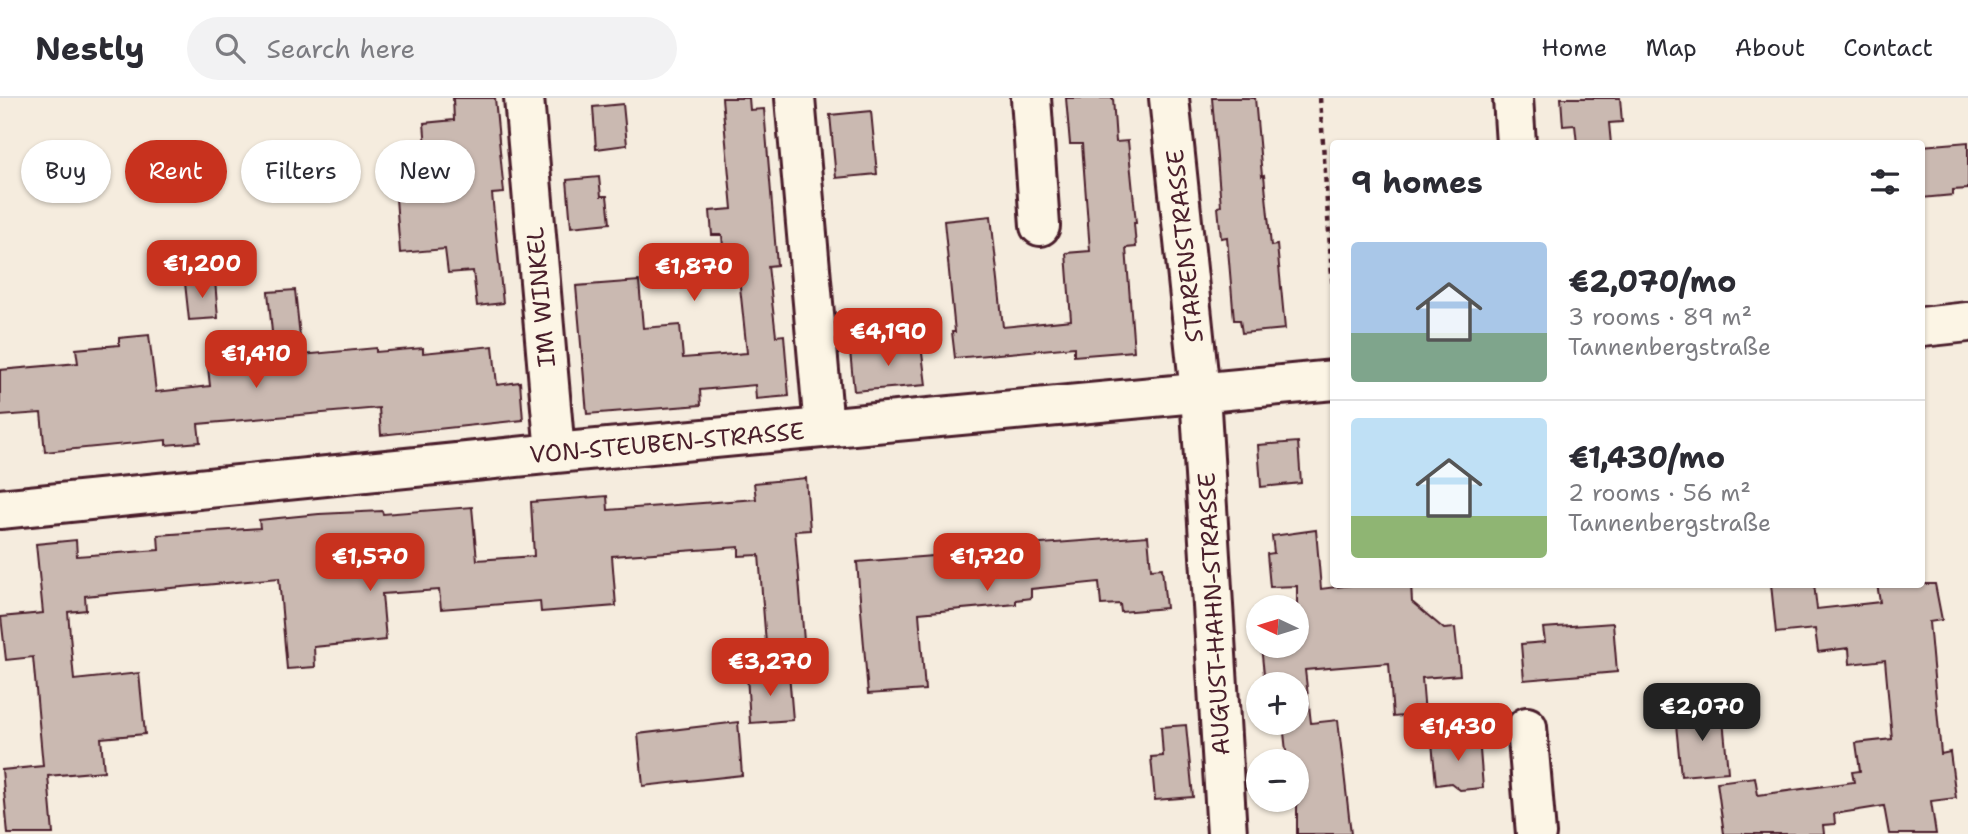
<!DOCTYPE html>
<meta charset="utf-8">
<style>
:root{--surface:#fff;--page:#f2f2f3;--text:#2b2b33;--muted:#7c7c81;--line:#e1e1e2;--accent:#c8321e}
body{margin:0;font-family:"Shantell Sans",sans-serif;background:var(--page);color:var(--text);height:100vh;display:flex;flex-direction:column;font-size:26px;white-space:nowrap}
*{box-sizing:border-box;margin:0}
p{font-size:23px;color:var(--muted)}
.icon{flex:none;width:38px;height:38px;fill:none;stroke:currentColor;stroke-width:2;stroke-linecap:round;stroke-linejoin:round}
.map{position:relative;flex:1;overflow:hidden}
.sheet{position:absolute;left:1330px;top:42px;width:595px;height:448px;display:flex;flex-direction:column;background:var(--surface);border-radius:7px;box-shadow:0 2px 5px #0004}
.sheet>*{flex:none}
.banner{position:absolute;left:21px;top:42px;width:665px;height:63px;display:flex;gap:14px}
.needle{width:46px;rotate:274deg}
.fabs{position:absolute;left:1246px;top:497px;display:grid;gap:14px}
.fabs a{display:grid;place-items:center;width:63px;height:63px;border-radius:50%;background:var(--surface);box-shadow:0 2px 5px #0004;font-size:35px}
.price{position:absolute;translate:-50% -60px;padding:0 16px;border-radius:14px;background:var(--accent);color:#fff;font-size:23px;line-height:46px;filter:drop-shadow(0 2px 4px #0008)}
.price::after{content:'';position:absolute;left:50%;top:42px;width:21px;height:16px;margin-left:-10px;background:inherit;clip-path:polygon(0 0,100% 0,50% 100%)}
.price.selected{background:#222;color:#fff}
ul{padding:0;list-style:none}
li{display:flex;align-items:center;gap:21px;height:175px;padding:0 21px}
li+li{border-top:2px solid var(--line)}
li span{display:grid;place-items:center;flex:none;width:196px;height:140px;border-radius:7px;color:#555}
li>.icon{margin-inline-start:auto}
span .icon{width:84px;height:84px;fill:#fffc;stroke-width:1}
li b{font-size:30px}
h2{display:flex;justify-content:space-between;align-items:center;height:84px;padding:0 21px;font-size:30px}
.pill{padding:0 24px;border-radius:32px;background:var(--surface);box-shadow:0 2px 5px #0004;font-size:24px;line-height:63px}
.pill.selected{background:var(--accent);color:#fff}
header{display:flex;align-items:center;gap:42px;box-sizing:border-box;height:98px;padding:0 35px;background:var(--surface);border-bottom:2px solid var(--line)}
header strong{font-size:33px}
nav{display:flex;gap:38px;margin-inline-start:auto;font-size:24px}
.search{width:490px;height:63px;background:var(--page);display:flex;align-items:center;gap:18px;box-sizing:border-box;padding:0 24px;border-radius:38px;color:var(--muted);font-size:26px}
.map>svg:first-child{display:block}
.building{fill:#cab9b1;stroke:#4a1f2b;stroke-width:2}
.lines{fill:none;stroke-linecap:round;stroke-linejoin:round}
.minor-casing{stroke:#4a1f2b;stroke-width:44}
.path{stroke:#4a1f2b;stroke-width:4.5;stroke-dasharray:5 5;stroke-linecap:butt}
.minor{stroke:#fcf5e5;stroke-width:38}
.labels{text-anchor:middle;stroke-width:7;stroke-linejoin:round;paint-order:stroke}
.street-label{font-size:24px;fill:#4a1f2b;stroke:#fcf5e5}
</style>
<header>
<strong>Nestly</strong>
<div class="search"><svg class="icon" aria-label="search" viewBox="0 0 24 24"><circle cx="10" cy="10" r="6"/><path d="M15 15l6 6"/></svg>Search here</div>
<nav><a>Home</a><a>Map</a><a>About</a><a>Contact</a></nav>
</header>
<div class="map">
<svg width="1968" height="736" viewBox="0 0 1968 736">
<rect width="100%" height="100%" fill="#f5ecde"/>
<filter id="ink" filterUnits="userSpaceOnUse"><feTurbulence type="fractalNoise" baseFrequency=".0143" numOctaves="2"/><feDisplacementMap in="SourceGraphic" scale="14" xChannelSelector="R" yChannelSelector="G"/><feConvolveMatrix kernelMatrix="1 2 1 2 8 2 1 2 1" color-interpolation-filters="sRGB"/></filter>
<g filter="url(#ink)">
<path class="building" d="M453,0h42l9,95 -12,1 11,109 -26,3 -4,-35 -25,2 -3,-24 -45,4 -4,-55 34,-3 -6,-72 30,-3z
M722,0h27l1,12 14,-1 13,156 -9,1 8,70 8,-1 5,61 -33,3 -1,-14 -55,5 1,15 -114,9 -11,-128 63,-5 4,47 37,-3 3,33 64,-5 -9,-85 -13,2 -3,-35h-10l-2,-24 22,-2z
M1066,0h47l3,44 12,-1 8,82h-2l2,24 -10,1 8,103 -60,5v-9l-119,11 -3,-26h3l-11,-111 47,-5 12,111 68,-7 -5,-67 24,-2 -8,-107h-12z
M1212,0h43l7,78 2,-1 7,71 6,-1 8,84 -43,4 -2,-13h-6l-7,-83 -6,1 -3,-31 3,-1z
M1561,0h59l2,24 -13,1 2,21h-34l-2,-19 -12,1z
M623,6l4,41 -31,4 -3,-42z
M871,13l6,63 -41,4 -6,-63z
M1968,44v47l-15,1v5l-31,3v-52z
M599,79l2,19h6l3,27 -39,4 -4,-47z
M215,182l3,38 -29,2 -4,-37z
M295,192l7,65 74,-7v4l47,-4v5l70,-7 4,39 23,-3 3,38 -142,15 -2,-27 -181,16 2,18 -34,3v-5l-121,12 -4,-39 -41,3v-46l78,-7 -2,-14 43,-4v-7l30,-3 7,57 54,-6 -3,-28 67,-6 -6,-60z
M921,247l5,40 -72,6 -4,-40z
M1298,344l3,41 -40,4 -3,-42z
M806,380l4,52 -15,1 10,122 -38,3 -8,-101 -20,1v-9l-127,9 4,50 -75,6 -1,-11 -99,8 -2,-19 -57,4 4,46 -72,7 1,20 -28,2 -8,-91 -194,18 1,14 -18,2 6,68 65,-7 6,61 -44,4 3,33 -56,5 5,58h-45l-6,-64 41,-4 -10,-109 -27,3 -5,-43 42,-4 -7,-69 40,-4 1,16 82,-6 -1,-15 102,-7 -1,-8 60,-6 63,-3 1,3 89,-7 5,53 57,-4 -3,-54 76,-6 1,14 148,-11 -2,-16z
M1316,432l5,59 39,-5h51l1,18 32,27 11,-1 5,47 -38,3 3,36 -32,3 -4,-54 -84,7 6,53 27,-3 13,114h-54v-73h-10l-4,-38h14v-39h-32l-4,-38h36v-60l-27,1 -3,-33 7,-1 -2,-17z
M1148,438l3,33 11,-1 4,40 -45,4 -1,-8 -19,1 -2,-23 -68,7v9l-15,2v4l-97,9 6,77 -57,4 -11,-132 89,-7 43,-7z
M1771,486h43l3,25 63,-7 -3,-18h58l7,36 -13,2 12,132 9,-2 6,46 -25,3 5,33h-47l-5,-28 -50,8 1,10 -12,1 1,9h-100l-7,-52 38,-5 3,18 96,-13 -2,-10 8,-1 -4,-28 36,-4 -7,-79 -35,4 -1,-16 -31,4 -3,-23 -39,4z
M1613,525l4,49 -93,8 -3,-36 24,-2 -2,-14z
M789,575l4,47 -43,3 -3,-48z
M1722,611l6,63 -47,4 -6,-62z
M738,624l4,53 -99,11 -5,-52z
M1186,627l7,72 -38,3 -4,-43 12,-1 -2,-29z
M1479,639l4,51 -23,2 -9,-7 -15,2 -4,-43z"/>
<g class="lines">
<defs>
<path id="minor" d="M524,0l31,355
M795,0l29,330
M1031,0l9,128
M1169,0l31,295 27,441
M1513,0l3,46
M1922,229l46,-5
M0,411l555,-56 779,-73
M1527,629l9,107"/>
</defs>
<use href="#minor" class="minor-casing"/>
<path class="path" d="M1320,0l14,209"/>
<use href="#minor" class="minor"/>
</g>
</g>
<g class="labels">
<g class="street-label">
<text transform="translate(1185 148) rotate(-96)" y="8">STARENSTRASSE</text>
<text transform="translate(541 199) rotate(-95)" y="8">IM WINKEL</text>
<text transform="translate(667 345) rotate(-5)" y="8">VON-STEUBEN-STRASSE</text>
<text transform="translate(1214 516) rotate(-93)" y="8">AUGUST-HAHN-STRASSE</text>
</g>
</g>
</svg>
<div class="fabs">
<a><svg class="needle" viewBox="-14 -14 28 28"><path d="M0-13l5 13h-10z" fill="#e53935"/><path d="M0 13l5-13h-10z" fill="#7c7c81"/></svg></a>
<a>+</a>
<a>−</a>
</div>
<b class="price" style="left:202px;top:202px">€1,200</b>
<b class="price" style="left:694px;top:205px">€1,870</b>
<b class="price" style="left:888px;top:270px">€4,190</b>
<b class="price" style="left:256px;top:292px">€1,410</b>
<b class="price" style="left:370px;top:495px">€1,570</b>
<b class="price" style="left:987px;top:495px">€1,720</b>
<b class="price" style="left:770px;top:600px">€3,270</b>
<b class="price selected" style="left:1702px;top:645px">€2,070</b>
<b class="price" style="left:1458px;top:665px">€1,430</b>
<div class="banner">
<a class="pill">Buy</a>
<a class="pill selected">Rent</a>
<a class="pill">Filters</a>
<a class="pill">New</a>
</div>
<section class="sheet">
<h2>9 homes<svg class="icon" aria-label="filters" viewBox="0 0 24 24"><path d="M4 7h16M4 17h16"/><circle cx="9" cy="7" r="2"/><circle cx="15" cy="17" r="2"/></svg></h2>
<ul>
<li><span style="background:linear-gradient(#a9c7e8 65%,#7fa58c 0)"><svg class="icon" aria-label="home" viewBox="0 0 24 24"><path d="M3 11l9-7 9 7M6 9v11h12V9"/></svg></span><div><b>€2,070/mo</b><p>3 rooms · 89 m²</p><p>Tannenbergstraße</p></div></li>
<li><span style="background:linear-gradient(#bfe0f5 70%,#8fb573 0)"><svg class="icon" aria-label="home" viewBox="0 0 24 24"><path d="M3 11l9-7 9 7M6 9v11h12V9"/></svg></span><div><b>€1,430/mo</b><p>2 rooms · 56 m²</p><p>Tannenbergstraße</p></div></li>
</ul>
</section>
</div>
